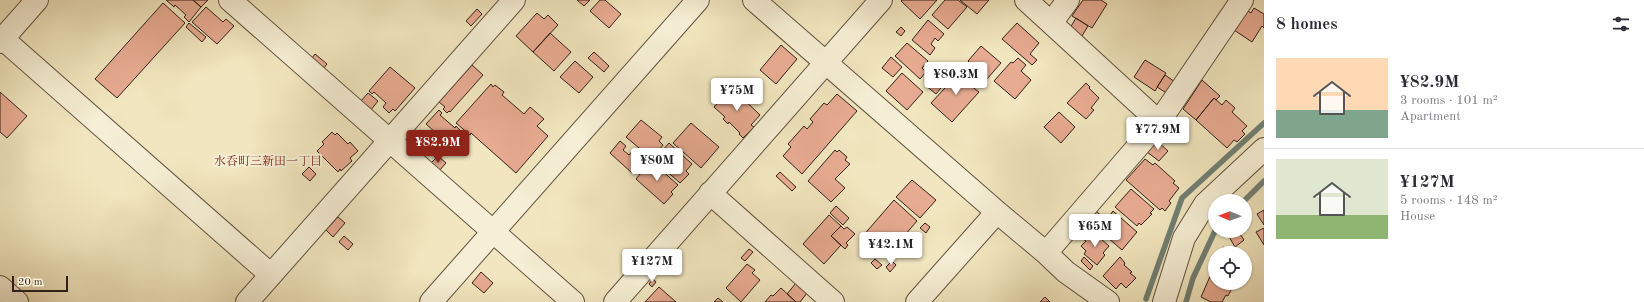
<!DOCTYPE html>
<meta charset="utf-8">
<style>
:root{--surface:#fff;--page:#f7f7f7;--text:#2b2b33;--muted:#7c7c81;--line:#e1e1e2;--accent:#8f2418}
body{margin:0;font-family:"Old Standard TT","Noto Serif JP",serif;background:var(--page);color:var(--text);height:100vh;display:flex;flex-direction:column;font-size:15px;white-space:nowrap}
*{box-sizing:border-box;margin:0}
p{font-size:13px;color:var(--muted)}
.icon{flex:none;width:22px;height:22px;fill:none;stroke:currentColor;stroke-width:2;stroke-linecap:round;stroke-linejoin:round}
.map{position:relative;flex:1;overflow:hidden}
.drawer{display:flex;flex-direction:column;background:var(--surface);width:380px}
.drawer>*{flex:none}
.needle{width:26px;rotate:271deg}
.tools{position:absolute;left:1208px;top:194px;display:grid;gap:8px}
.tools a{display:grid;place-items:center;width:44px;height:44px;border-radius:50%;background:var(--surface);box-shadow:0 1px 3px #0004;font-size:20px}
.scale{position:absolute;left:12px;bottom:10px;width:56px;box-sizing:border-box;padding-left:4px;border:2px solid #332017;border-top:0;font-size:11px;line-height:14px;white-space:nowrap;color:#332017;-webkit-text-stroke:3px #f6efd5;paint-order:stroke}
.price{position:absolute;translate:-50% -34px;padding:0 9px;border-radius:4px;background:#fff;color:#222;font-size:13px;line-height:26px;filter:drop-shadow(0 1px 2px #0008)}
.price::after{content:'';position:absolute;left:50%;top:24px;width:12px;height:9px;margin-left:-6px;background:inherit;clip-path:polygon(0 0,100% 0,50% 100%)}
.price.selected{background:var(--accent);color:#fff}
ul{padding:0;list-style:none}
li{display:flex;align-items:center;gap:12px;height:100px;padding:0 12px}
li+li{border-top:1px solid var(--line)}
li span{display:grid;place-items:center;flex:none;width:112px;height:80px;border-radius:0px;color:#555}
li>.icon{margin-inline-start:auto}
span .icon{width:48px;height:48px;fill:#fffc;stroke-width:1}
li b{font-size:17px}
h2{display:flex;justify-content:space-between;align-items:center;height:48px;padding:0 12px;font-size:17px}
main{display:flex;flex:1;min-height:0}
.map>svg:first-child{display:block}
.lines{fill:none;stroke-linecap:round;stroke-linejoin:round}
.stream{stroke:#718074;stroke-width:5.5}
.building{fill:#e7ab92;stroke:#332017}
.minor-casing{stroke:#625241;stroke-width:24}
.minor{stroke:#f6efd5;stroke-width:22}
.labels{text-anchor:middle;stroke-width:4;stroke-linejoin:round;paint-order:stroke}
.neighbourhood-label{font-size:12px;fill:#7a1f14;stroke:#f6efd5}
</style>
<main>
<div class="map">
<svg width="1264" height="302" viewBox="0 0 1264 302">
<rect width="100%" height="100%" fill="#f1e6bf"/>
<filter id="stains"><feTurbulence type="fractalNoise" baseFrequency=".005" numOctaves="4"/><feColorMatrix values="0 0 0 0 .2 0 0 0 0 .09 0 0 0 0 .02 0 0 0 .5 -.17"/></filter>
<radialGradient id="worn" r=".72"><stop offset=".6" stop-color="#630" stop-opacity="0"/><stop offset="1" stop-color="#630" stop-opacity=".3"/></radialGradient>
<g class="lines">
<path class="stream" d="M1244,201l20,-20
M1146,299l36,-101 82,-75
M1186,302l7,-24 22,-47"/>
</g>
<path class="building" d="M166,0h27l8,7 -12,15 -5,-5 2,-2 -11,-10 -1,2z
M193,0h15l-7,7z
M577,0h13l-6,6z
M600,0h5l16,14 -12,14 -19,-17z
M902,0h35l-17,19 -19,-18z
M945,0h13l9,7 -19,22 -16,-14z
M960,0h29l-12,14z
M1083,0h18l6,4 -15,24 -20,-12z
M163,3l22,20 -68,75 -22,-19z
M206,7l17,15 3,-3 8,7 -17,18 -25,-22z
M1254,8l10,6v14l-2,-2 -10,16 -18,-12 13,-20 4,3z
M477,9l5,5 -11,12 -5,-5z
M537,13l7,6 4,-4 10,10 -25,27 -17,-16z
M1076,18l12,8 -6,10 -12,-8z
M928,20l16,14 -6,7 -3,-3 -4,6 4,4 -5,7 -18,-15z
M189,23l17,14 -4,5 -16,-15z
M1017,23l22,20 -9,11 7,6 -5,5 -30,-26z
M901,27l4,4 -4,5 -5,-4z
M550,33l21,19 -17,19 -21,-19z
M907,43l21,18 -6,7 4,4 -6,7 -25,-23z
M781,45l16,14 -21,25 -16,-14z
M981,46l20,17 -14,16 -19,-18z
M594,52l15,14 -5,6 -16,-14z
M315,54l12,10 -3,4 -12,-10z
M891,57l11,10 -9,10 -11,-9z
M1018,58l8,7 -5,6 10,9 -16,19 -21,-18 17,-19 2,1z
M1145,60l21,13 -11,18 -21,-14z
M575,61l18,16 -14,16 -19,-16z
M472,65l11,10 -33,37 -1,-1 -2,2 -4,-4 2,-2 -6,-5z
M390,67l25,21 -20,23 -2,-2 -4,4 -6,-6 3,-4 -12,-11 -2,2 -3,-3z
M965,71l11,10 -5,5 8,6 -27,30 -21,-19 27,-29 2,2z
M902,73l21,19 -16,18 -21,-19z
M934,74l11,9 -9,11 -11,-9z
M1165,75l10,7 -7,12 -11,-7z
M982,76l4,4 -4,5 -4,-5z
M1202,80l18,16 -4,4 -2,-2 -18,22 -13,-11z
M1086,83l4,4 -1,1 10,10 -8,10 3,2 -8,9 -19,-16z
M491,84l2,3 2,-2 9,7 -2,3 22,19 6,-7 14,12 -7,7 11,10 -32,37 -45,-40 -1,2 -14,-12z
M732,88l28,27 -9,10 3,2 -11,11 -4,-4 1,-1 -11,-11 -1,2 -5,-5 2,-2 -11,-10z
M0,92l27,24 -20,22 -7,-6z
M368,93l10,8 -8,10 -10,-9z
M837,94l20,17 -55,63 -19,-18 8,-9 -3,-3 16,-18 3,3 6,-7 -3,-3 14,-16 3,2z
M1214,98l8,7 4,-5 9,8 -3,4 15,14 -5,5 3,3 -8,8 -3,-2 -7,8 -31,-28z
M439,110l3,3 -2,2 15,13 1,-2 5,5 -13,13 -22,-20z
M1059,112l16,15 -14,16 -17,-16z
M641,120l21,17 -3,4 4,4 -11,14 -26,-22z
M691,123l28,24 -18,21 -28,-25z
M332,132l3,3 2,-2 11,11 2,-2 8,9 -8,7 2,3 -11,10 -1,-2 -2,3 -21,-21 7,-7 -2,-2z
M620,141l6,5 -3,4 6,5 5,-6 11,10 -13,14 -22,-20z
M1157,141l11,10 -9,10 -12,-9z
M669,143l23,21 -6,7 3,3 -9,9 -26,-23z
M835,150l2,2 2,-2 8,7 -2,3 5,4 -15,15 10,9 -14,14 -23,-21z
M438,156l8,7 -8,9 -9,-7z
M1145,159l8,6 2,-2 20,18 -2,2 6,5 -10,13 2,2 -6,8 -3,-3 -2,2 -34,-30z
M651,161l27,24 -7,7 2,2 -9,10 -28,-25z
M309,167l7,7 -6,7 -8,-7z
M780,172l16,15 -4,4 -16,-15z
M912,180l24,20 -16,18 -24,-21z
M1131,189l23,20 -4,4 2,1 -11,11 -2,-2 -2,3 -22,-19z
M894,200l23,21 -32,37 -23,-21z
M836,206l13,12 -6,7 -13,-12z
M1264,210v15l-7,-11z
M1096,211l10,9 -10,11 -10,-10z
M1113,211l24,21 -15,18 -22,-19 10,-12 -2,-1z
M829,215l12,11 -10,10 10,9 -17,19 -21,-20z
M338,217l7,6 -12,14 -7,-7z
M925,223l5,4 -4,6 -6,-5z
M841,226l3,3 3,-2 8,7 -9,9 2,2 -3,4 -14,-13z
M1264,228v17l-8,-13z
M1092,231l17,15 -6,7 2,2 -8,10 -13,-11 2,-3 -5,-5 5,-5 -3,-2z
M1234,231h4l6,9 -9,7 -7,-12z
M344,236l9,8 -5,6 -9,-8z
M1223,247l12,6h-14z
M749,249l4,3 -8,9 -4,-3z
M1084,257l9,9 -3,4 -9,-9z
M1120,257l5,6 -1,2 8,7 -2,1 6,5 -10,10 -5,-5 -5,6 -13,-13z
M875,259l7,6 -5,4 -6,-6z
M892,261l4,4 -6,7 -4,-5z
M747,264l8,6 -3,3 8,7 -19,22 -15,-14z
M1215,265v18h15l-1,3 3,2 -4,8 -2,-1 -4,7h-11l-10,-5z
M481,272l12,11 -9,10 -12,-10z
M653,279l3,3 -4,5 -3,-3z
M796,283l11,10 -7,9h-4l-9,-8z
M659,287l17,15h-31z
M781,288l15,14h-31l6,-7 2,1z
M1045,297l5,5h-10z
M718,298l5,4h-9z"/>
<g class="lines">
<defs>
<path id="minor" d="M230,0l343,302
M754,0l243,212 49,41 20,19 42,30
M1026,0l133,122
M1052,22l16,-22
M3,39l268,236
M0,42l37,-42
M710,193l123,109
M1046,253l113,-131 83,-122
M0,287l17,15
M247,302l267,-302
M431,302l267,-302
M615,302l266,-302
M917,302l80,-90
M1164,302l20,-64 21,-34 59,-55"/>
</defs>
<use href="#minor" class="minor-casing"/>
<use href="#minor" class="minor"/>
</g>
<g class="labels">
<g class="neighbourhood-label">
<text x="268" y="165">水呑町三新田一丁目</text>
</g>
</g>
<rect width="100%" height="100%" filter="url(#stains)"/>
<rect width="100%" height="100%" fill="url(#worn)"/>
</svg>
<div class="tools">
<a><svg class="needle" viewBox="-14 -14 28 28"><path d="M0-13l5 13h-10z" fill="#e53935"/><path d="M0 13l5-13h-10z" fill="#7c7c81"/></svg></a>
<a><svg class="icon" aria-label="locate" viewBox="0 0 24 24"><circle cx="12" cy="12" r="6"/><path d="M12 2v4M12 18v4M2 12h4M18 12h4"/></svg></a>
</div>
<div class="scale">20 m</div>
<b class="price" style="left:956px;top:96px">¥80.3M</b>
<b class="price" style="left:737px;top:112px">¥75M</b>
<b class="price" style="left:1158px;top:151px">¥77.9M</b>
<b class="price selected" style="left:438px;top:164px">¥82.9M</b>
<b class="price" style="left:657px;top:182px">¥80M</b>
<b class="price" style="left:1095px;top:248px">¥65M</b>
<b class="price" style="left:891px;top:266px">¥42.1M</b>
<b class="price" style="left:652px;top:283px">¥127M</b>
</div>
<section class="drawer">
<h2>8 homes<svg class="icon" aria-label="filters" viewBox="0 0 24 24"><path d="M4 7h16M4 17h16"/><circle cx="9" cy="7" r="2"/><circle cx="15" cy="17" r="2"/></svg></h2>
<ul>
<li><span style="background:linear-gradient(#ffd9b3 65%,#7fa58c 0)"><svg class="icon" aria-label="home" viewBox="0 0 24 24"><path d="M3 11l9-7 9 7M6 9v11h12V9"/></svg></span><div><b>¥82.9M</b><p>3 rooms · 101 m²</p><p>Apartment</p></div></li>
<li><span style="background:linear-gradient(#dfe7d0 70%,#8fb573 0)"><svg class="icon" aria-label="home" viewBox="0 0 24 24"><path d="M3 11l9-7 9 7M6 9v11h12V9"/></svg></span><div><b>¥127M</b><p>5 rooms · 148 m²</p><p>House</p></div></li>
</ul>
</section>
</main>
